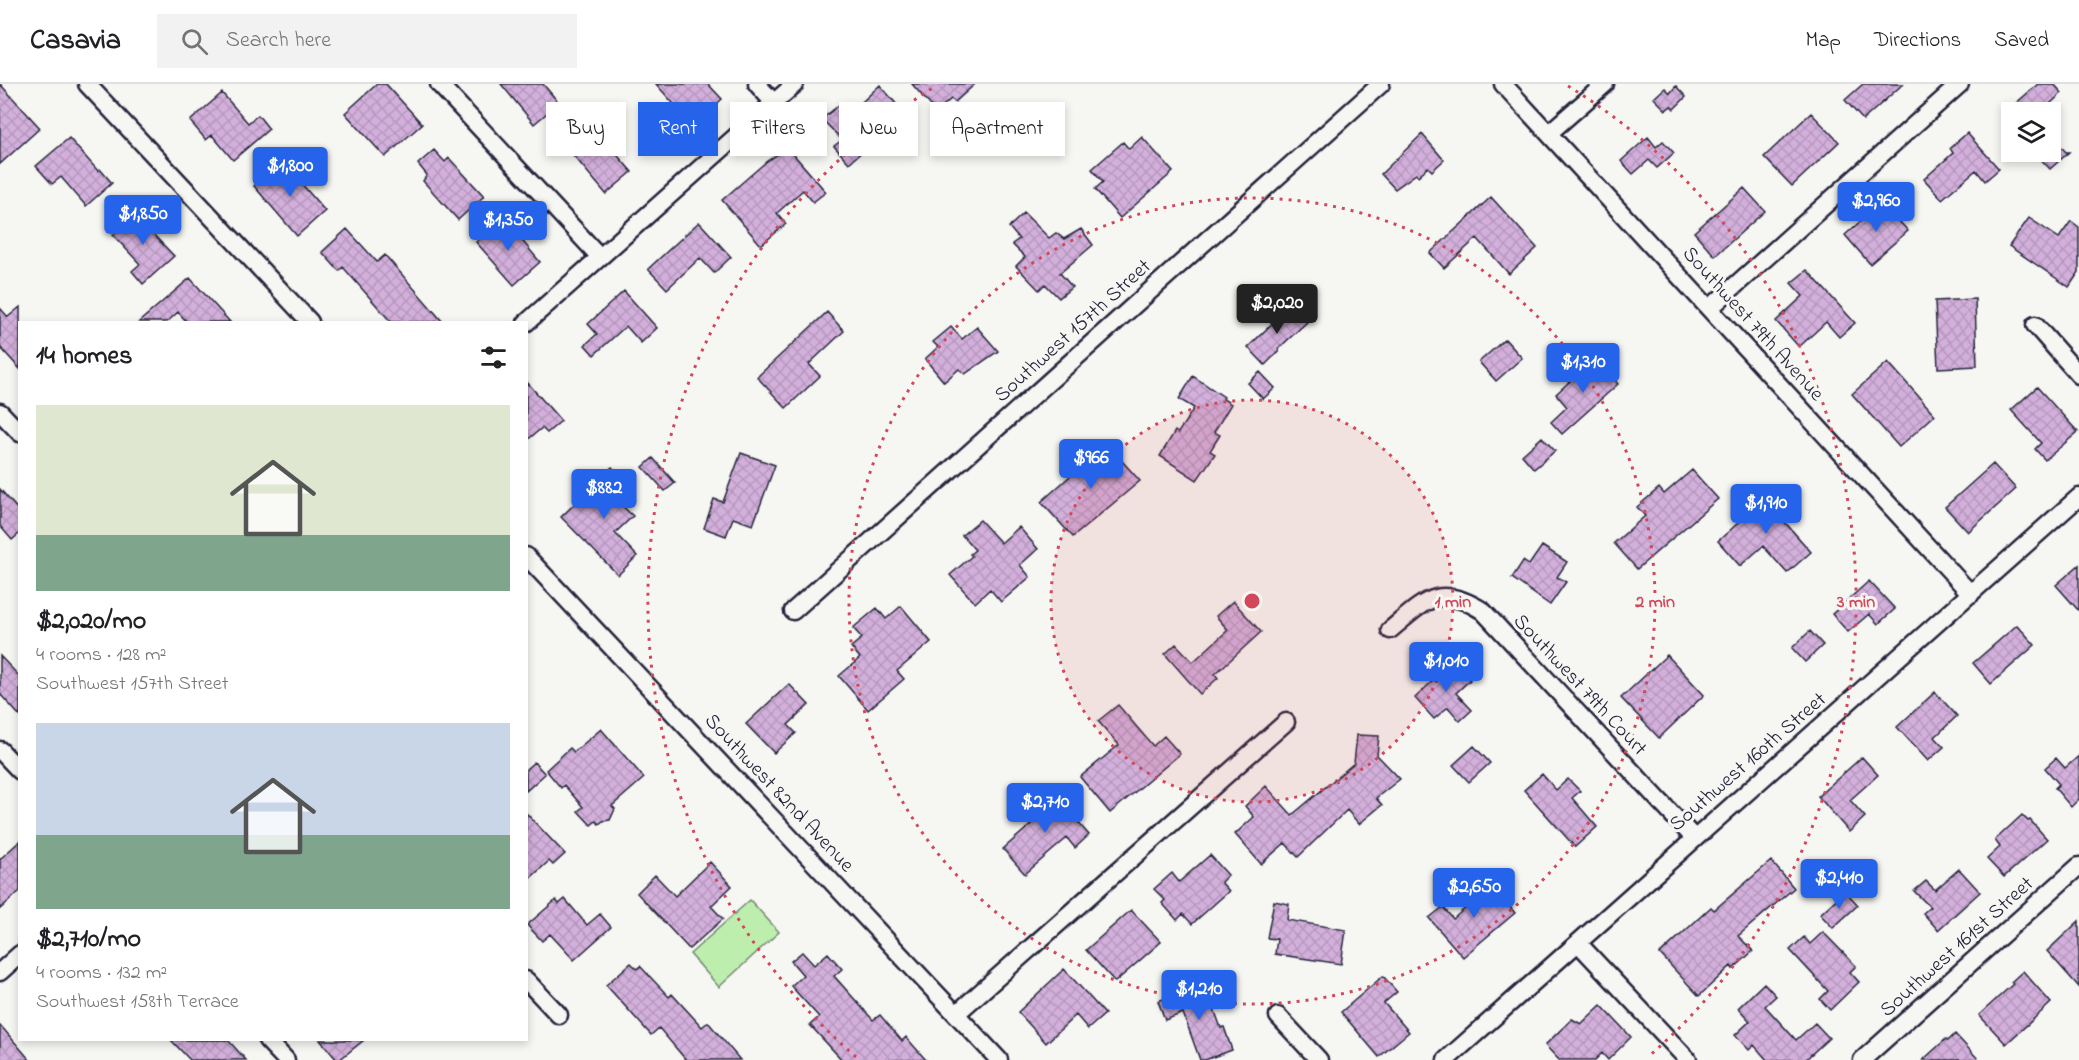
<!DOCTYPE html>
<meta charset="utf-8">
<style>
:root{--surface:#fff;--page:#f2f2f2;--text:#202124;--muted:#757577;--line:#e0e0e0;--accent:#2563eb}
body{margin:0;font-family:"Indie Flower",sans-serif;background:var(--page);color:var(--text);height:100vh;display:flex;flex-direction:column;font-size:22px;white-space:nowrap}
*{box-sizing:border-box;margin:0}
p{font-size:20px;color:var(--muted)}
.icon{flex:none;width:33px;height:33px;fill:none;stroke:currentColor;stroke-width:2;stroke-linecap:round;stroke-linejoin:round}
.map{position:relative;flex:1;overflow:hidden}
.side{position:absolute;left:18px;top:237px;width:510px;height:720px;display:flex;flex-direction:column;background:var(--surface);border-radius:0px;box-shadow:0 3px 9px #0003}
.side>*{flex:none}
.top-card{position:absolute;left:546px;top:18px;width:570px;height:54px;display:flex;gap:12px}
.tools{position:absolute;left:2001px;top:18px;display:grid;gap:12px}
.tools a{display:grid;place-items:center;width:60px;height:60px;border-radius:0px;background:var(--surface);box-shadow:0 3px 9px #0003;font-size:30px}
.price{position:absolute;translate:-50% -51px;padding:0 14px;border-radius:6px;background:var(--accent);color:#fff;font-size:20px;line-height:39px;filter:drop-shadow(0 2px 3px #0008)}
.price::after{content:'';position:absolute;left:50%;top:36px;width:18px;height:14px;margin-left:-9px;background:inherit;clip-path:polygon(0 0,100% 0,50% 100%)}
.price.active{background:#222;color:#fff}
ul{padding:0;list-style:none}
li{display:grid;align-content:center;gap:12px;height:318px;padding:0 18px}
li span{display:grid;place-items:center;height:186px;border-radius:0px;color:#555}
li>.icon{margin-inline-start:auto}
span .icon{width:108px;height:108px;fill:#fffc;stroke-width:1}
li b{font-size:26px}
h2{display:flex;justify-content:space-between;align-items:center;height:72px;padding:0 18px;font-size:26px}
.chip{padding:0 21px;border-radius:0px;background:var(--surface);box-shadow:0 3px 9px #0003;font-size:21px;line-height:54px}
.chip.active{background:var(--accent);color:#fff}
header{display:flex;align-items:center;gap:36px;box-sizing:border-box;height:84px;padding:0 30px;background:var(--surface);border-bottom:2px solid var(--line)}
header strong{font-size:28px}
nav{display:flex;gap:33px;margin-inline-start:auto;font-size:21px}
.search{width:420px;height:54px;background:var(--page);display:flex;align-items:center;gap:15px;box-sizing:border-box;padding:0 21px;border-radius:0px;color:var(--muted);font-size:22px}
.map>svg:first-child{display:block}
.garden{fill:#beeead;stroke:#708874;stroke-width:1.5}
.building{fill:url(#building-cross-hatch);stroke:#22223b;stroke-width:1.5}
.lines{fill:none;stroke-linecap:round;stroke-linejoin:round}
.minor-casing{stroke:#22223b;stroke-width:21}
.minor{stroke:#f6f6f2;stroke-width:16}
.ring{fill:none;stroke:#d1495b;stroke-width:3;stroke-dasharray:3 6}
.labels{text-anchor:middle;stroke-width:6;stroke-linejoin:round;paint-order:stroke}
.street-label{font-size:21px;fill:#22223b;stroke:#f6f6f2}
.centre{fill:#d1495b;stroke:#f6f6f2;stroke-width:3}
.ring-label{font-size:18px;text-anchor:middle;font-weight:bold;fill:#d1495b;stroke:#f6f6f2;stroke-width:6;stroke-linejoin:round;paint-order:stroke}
</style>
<header>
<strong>Casavia</strong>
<div class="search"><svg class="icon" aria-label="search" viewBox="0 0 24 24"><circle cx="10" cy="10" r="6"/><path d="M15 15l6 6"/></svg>Search here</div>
<nav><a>Map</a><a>Directions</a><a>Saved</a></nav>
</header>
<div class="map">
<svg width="2079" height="976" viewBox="0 0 2079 976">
<defs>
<pattern id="building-cross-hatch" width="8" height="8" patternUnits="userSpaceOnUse" patternTransform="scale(1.5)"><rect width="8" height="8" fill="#d3b0db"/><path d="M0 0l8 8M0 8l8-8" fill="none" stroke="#b597bd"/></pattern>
</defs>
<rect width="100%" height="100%" fill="#f6f6f2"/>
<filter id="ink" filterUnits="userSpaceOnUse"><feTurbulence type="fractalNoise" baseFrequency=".0167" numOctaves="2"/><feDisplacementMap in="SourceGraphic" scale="12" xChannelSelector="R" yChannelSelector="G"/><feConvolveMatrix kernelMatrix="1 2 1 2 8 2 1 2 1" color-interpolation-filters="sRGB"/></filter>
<g filter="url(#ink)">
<path class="garden" d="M750,816l29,32 -60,55 -29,-33z"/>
<path class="building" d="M0,0l40,44 -40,36z
M377,0h9l36,40 -37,33 -40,-44z
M501,0h42l16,19 -25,21z
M656,0h52l14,15 -22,21 -13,-14 -7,5z
M912,0h63l-20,18 -4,-3 -15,13z
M1863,0h40l-40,36 -18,-20z
M2038,0h16l8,9 -21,19h-35z
M880,1l30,35 -12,10 -6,-4 -43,37 -15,-17 8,-6 -20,-21 17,-14 8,11z
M1676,2l10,11 -12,12 -3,-3 -5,4 -12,-12 11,-10 5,5z
M222,9l26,30 10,-8 11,14 -36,31 -21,-25 -6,5 -16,-19z
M607,22l16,18 -19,16 28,32 -26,22 -43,-51z
M1811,29l28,29 -47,44 -28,-29z
M1967,49l32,36 -14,12 -9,-11 -34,29 -18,-20 29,-26 -3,-5z
M1422,50l22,26 -12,11 -4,-4 -10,9 -2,-2 -21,15 -14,-15z
M2050,51l16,17h3l-19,17 -16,-17h16z
M1142,53l31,35 -53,46 -25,-29 8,-7 -11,-13 31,-27 6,7z
M1648,53l8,10 7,-6 11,12 -17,15 -8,-8 -16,14 -12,-13z
M69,54l29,33 2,-2 12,14 -26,23 -25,-29 -9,7 -16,-18z
M788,64l38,44 -13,10 -10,-12 -26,23 9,11 -25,21 -39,-45 45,-39z
M434,66l11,12 4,-4 35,38 -26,24 -35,-39 4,-6 -9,-11z
M282,77l43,50 -28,25 -43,-50z
M1744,104l21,23 -50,45 -21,-24z
M1491,113l46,51 -28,26 -32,-36 -33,30 -14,-15z
M1882,118l26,29 -38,33 -25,-29z
M141,124l14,16 -6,6 25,26 -31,28 -11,-13 8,-7 -27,-29z
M1024,129l25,25 7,-5 8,6 17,-10 12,16 -33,28 12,14 -13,11 -14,-14 -6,6 -23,-24 9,-9 -13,-13 7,-5 -10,-12z
M503,134l37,44 -26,23 -38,-43z
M2029,134l30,20 12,-17 8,6v45l-10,15 -60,-41z
M699,138l32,35 -17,16 -14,-15 -33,31 -19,-20z
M347,145l30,33 8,-7 58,67h-52l-48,-55 -4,4 -17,-19z
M1807,186l48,53 -16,14 -13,-15 -27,25 -23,-26 27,-25 -12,-13z
M190,194l40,44h-43l-9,-10 -11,10h-28z
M624,207l33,37 -16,15 -15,-17 -32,29 -9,-10 12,-11 -9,-10z
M1975,215l2,67 -39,2 -3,-67z
M1290,222l17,16 -29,27 1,2 -14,14 -17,-18z
M20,223v62l-20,-22v-39l8,9z
M827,228l17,19 -35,33 11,12 -34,32 -29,-31z
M951,243l11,12 15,-12 21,24 -33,23 -6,-5 -15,13 -19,-23 13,-12 -5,-5z
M1505,255l17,19 -26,23 -17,-19z
M1595,274l23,26 -56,50 -11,-12 16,-15 -11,-13z
M1888,278l47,53 -36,32 -47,-53z
M1260,288l15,16 -12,11 -15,-16z
M1193,292l31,21 -1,2 8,5 -17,28 6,3 -10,16 5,3 -18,26 -37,-24 15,-25 3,2 16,-25 -15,-9z
M526,297l35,40 -14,12 -5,-5 -16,13z
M2037,303l41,45 -33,28 -10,-11 6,-6 -30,-33z
M1542,353l13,14 -21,18 -12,-14z
M1103,356l37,41 -67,56 -32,-35 47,-42 -3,-4z
M741,369l34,12 -22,60 -20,-7 -7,18 -22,-8 10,-29 9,3z
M653,374l22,25 -10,8 -22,-24z
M1993,380l23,25 -48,43 -23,-25z
M612,383l20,21 -14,14 15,14 -18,17 22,23 -19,19 -57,-58z
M1692,386l26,29 -81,70 -23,-26 31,-27 -8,-9 22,-19 5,6z
M0,405l20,23v21l-8,7 -12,-14z
M1775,406l18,21 -10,9 28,32 -24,21 -24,-27 -23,20 -22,-25z
M980,436l21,23 18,-16 19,22 -18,16 10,12 -29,25 -11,-13 -15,14 -25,-28 22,-19 -2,-2 5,-4 -13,-15z
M1542,462l25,16 -10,15 9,5 -16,23 -38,-27 11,-17 6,4z
M2079,481v46l-23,-26z
M1869,497l26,28 -17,15 -9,-10 -21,18 -16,-18z
M1233,517l28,31 -46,42 3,4 -18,16 -35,-40 11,-10 17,18 35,-32 -12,-14z
M901,522l30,36 -34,29 7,8 -36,31 -29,-34 21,-18 -9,-11 11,-9 -9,-10 24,-20 9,11z
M2017,541l18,20 -44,39 -18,-21z
M1810,547l13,14 -18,17 -13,-14z
M1667,571l37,40 -45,43 -38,-40z
M0,572l20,21v39l-20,-22z
M1453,577l17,19 -14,13 16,17 -12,11 -12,-14 -14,12 -19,-21z
M789,600l20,21 -21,20 8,8 -22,20 -28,-29z
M1935,608l22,24 -22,21 9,10 -16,14 -31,-34z
M1118,621l35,41 11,-10 16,18 -70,59 -30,-36 39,-32 -21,-24z
M601,645l43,49 -32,28 3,3 -5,11 -7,1 -4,3 -3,-3 -5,4 -13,-14 5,-4 -19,-22 -3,3 -15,-18 24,-22 4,4z
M1357,651l22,1 -2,19 23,24 -24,19 6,7 -23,19 -12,-14 -49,47 -13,-14 -24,21 -26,-30 19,-17 -9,-11 21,-20 26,29 62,-52z
M1474,662l16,17 -21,19 -16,-17z
M2079,672v43l-8,8 -16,-19 4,-4 -14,-16 11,-10 9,10z
M1862,673l16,18 -28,25 15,17 -16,15 -31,-36z
M534,678l11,12 -19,17v-22z
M1542,690l14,16 12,-11 12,12 -8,7 25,29 -22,20 -51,-57z
M1050,706l39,45 -14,13 -8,-10 -42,36 -22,-25 39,-34 -10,-11z
M526,729l39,41 -12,11 -4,-4 -23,21z
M2022,731l6,6 2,-1 17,19 -43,38 -17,-18 13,-12 -5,-7z
M20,757v50l-20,18v-50z
M1210,771l18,20 -7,7 8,9 -37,33 -9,-10 -6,6 -15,-17 3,-3 -11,-11 18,-16 7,9z
M1771,777l23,27 -56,48 15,15 -20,18 -2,-3 -32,30 -39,-42 51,-47 3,3z
M710,778l22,24 -21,20 12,13 -34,30 -52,-56 18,-18 20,21z
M1959,785l21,23 -42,38 -15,-17 7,-6 -16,-16 12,-10 9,9z
M1486,794l29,35 -52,44 -34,-39 14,-11 10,12 25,-22 -6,-7z
M1845,807l13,14 -25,23 -13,-14z
M565,815l22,26 13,-11 11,13 -37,33 -24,-26 -8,7 -15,-16 29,-25 3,4z
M1274,817l15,3 -2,16 59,10 -5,34 -66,-10 2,-15 -10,-1z
M1131,826l30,32 -46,40 -29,-32z
M2079,837v66l-32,-36z
M1823,848l33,34 -6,6 9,10 -29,28 -10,-11 8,-8 -38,-41 14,-13 6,7z
M802,868l12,13 14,-12 14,16 -8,7 39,44 7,-5 22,26 4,-4 20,23h-84l-32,-35 9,-8 -28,-31 12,-11 -12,-14z
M631,879l6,6 3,-3 29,31 3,-3 30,33 6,-5 32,38h-54l-27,-32 -8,7 -45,-50z
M1064,885l41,45 -17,15 -12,-14 -30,28 -28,-31z
M2023,887l28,32 -45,41 -27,-29 34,-31 -2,-2z
M1383,892l14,16 -13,11 25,29 -30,25 -38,-45z
M1764,899l12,13 -11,10 31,34 19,-17 14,15 -24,22h-38l-13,-15 -5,5 -14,-15 15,-14 -12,-13z
M1205,900l16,44 3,-1 8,23 -27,10h-5l-17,-47 -18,7 -7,-19z
M1601,921l30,32 -23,23 -6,-7 -7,7h-36l-14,-15 27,-26 9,5z
M0,941l30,35h-30z
M1955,950l24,26h-56l23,-21 2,2z
M171,956h57l18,20h-56z
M320,956h44l-25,20h-2z"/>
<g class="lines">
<defs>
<path id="minor" d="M87,0l223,238
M439,0l161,173
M757,0l17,19
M1503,0l468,510
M1549,49l56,-49
M1710,224l250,-224
M526,239l269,-239
M2035,241l44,50
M0,328l20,21
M526,472l473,504
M793,527l588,-527
M1390,546c35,-29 48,-47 93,-19l211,227
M0,666l20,21
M1578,859l110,117
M0,888l20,-18
M526,896l33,35
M956,930l330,-292
M1278,932l41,44
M267,956l19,20
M1446,976l633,-563
M1862,976l217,-194"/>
</defs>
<use href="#minor" class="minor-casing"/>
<use href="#minor" class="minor"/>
</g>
</g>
<circle cx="1252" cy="517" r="201" fill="#d1495b" fill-opacity=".12"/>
<g class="ring">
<circle cx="1252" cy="517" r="201"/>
<circle cx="1252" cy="517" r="403"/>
<path d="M856 973A604 604 0 0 1 936 2M1568 2A604 604 0 0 1 1648 973"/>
</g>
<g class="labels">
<g class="street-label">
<text transform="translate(1754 239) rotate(48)" y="7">Southwest 79th Avenue</text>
<text transform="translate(1072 246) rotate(-42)" y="7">Southwest 157th Street</text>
<text transform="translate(1581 600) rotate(47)" y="7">Southwest 79th Court</text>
<text transform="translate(1747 677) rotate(-41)" y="7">Southwest 160th Street</text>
<text transform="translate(780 708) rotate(47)" y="7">Southwest 82nd Avenue</text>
<text transform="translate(1956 862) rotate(-42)" y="7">Southwest 161st Street</text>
</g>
</g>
<circle cx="1252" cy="517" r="9" class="centre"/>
<g class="ring-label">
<text x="1453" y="523">1 min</text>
<text x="1655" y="523">2 min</text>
<text x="1856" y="523">3 min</text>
</g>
</svg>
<div class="tools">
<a><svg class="icon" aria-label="layers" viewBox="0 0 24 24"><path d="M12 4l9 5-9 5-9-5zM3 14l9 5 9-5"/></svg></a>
</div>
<b class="price" style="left:290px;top:114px">$1,800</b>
<b class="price" style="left:1876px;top:149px">$2,960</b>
<b class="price" style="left:143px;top:162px">$1,850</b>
<b class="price" style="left:508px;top:168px">$1,350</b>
<b class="price active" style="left:1277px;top:251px">$2,020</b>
<b class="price" style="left:1583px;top:310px">$1,310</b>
<b class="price" style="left:1091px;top:406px">$966</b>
<b class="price" style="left:604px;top:436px">$882</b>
<b class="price" style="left:1766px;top:451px">$1,910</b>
<b class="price" style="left:1446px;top:609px">$1,010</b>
<b class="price" style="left:1045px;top:750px">$2,710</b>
<b class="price" style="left:1839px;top:826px">$2,410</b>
<b class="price" style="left:1474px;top:835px">$2,650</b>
<b class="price" style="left:1199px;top:937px">$1,210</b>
<div class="top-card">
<a class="chip">Buy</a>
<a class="chip active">Rent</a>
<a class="chip">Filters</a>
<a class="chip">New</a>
<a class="chip">Apartment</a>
</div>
<section class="side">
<h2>14 homes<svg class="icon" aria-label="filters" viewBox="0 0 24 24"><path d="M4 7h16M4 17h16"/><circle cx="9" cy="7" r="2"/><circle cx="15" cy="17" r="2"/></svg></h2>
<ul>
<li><span style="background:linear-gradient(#dfe7d0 70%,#7fa58c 0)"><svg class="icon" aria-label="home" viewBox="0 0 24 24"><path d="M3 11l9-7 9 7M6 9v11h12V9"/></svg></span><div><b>$2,020/mo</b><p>4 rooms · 128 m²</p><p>Southwest 157th Street</p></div></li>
<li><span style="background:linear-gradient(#c9d6e8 60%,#7fa58c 0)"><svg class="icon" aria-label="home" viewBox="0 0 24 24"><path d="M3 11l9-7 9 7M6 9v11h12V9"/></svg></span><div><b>$2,710/mo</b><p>4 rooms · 132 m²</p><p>Southwest 158th Terrace</p></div></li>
</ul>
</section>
</div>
